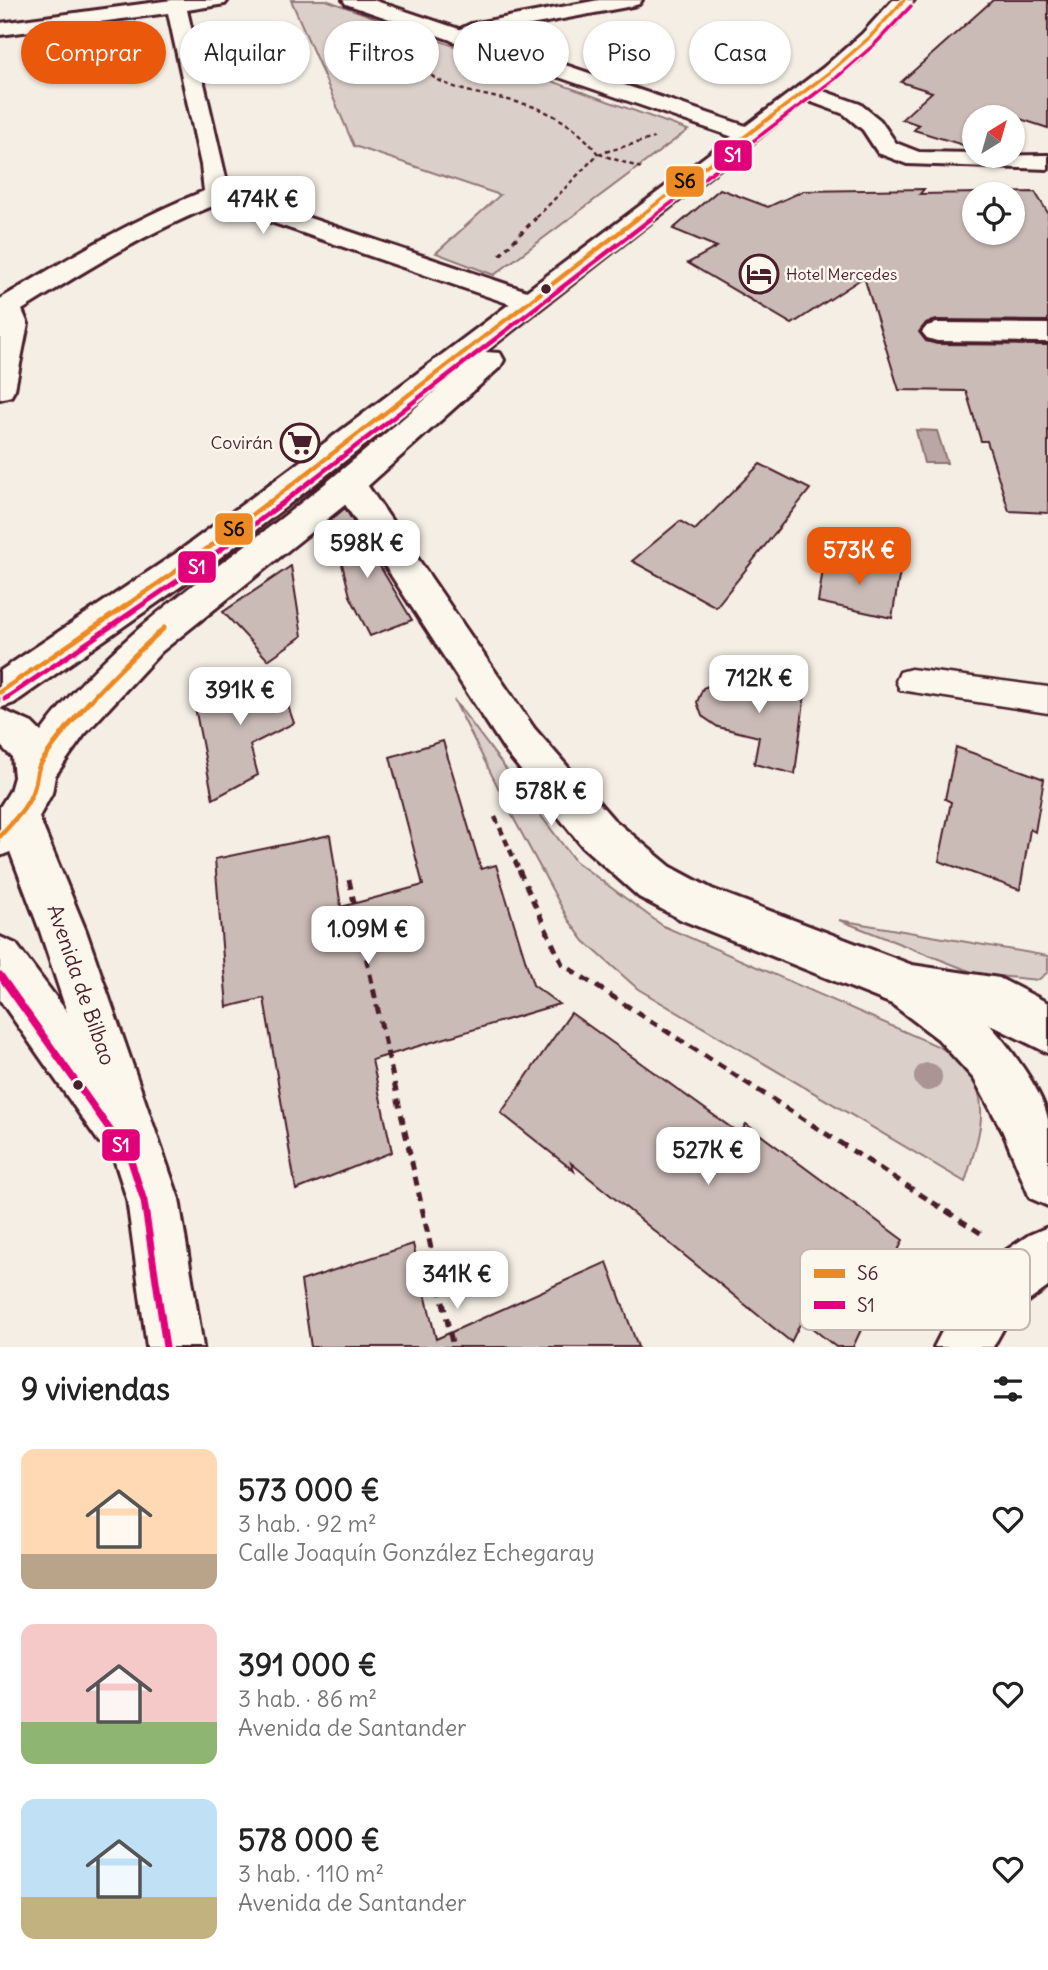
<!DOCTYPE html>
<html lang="es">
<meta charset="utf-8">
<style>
:root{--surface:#fff;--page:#f6f6f6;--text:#222;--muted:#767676;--accent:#ea580c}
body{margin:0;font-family:Delius,sans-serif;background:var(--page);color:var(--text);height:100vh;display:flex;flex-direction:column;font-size:26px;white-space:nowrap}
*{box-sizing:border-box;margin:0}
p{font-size:23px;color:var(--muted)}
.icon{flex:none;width:38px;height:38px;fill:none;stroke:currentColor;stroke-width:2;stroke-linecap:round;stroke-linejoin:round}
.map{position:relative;height:1347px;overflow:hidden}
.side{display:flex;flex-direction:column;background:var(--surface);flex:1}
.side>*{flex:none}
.hud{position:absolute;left:21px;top:21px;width:1006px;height:63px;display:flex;gap:14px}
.needle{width:46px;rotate:37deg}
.controls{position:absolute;left:962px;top:105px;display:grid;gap:14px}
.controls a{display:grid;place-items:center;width:63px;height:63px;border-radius:50%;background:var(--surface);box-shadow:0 2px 5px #0004;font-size:35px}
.price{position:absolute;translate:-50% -60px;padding:0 16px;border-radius:14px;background:#fff;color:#222;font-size:23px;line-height:46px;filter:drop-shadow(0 2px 4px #0008)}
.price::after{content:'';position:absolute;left:50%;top:42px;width:21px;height:16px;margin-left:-10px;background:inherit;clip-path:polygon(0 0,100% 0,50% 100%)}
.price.on{background:var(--accent);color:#fff}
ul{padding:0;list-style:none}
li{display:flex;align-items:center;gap:21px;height:175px;padding:0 21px}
li span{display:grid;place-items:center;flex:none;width:196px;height:140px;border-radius:14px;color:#555}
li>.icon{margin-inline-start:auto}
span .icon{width:84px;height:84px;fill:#fffc;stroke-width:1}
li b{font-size:30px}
h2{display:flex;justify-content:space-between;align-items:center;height:84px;padding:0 21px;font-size:30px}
.pill{padding:0 24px;border-radius:32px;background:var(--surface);box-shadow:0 2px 5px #0004;font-size:24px;line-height:63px}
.pill.on{background:var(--accent);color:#fff}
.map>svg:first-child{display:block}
.green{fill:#dbd0c9;stroke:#92787a;stroke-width:2}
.water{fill:#baa7a5;stroke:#8d7174;stroke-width:2}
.building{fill:#cabbb6;stroke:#4a1f2b;stroke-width:2;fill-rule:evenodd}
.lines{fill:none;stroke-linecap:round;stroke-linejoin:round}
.service-casing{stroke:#4a1f2b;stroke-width:5}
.pedestrian-casing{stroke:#4a1f2b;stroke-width:6}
.minor-casing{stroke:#4a1f2b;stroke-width:6}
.primary-casing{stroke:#4a1f2b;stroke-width:6}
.trunk-casing{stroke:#4a1f2b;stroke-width:6}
.path-far3{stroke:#4a1f2b;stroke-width:2.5;stroke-dasharray:4.5 3.5;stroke-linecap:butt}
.path-far2{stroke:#4a1f2b;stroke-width:3.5;stroke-dasharray:5 4.5;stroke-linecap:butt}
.path-far1{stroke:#4a1f2b;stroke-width:4.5;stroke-dasharray:7 5;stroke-linecap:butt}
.path{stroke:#4a1f2b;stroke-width:5;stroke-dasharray:9 7;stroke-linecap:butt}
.service{fill:#fbf7ec;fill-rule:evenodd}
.pedestrian{fill:#fbf7ec;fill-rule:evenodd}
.minor{fill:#fbf7ec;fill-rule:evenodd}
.primary{fill:#fbf7ec;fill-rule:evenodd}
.trunk{fill:#fbf7ec;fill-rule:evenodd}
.bus-1-far2-casing{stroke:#fbf7ec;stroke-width:7}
.bus-1-far1-casing{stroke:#fbf7ec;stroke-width:9}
.bus-1-casing{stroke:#fbf7ec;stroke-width:10}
.bus-2-far3-casing{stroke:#fbf7ec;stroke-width:7}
.bus-2-far2-casing{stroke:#fbf7ec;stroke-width:9}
.bus-2-far1-casing{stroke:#fbf7ec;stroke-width:10}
.bus-2-casing{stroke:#fbf7ec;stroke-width:12}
.bus-1-far2{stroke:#ec8922;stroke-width:3.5}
.bus-1-far1{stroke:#ec8922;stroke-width:4.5}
.bus-1{stroke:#ec8922;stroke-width:5}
.bus-2-far3{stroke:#e2007a;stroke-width:3.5}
.bus-2-far2{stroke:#e2007a;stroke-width:4.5}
.bus-2-far1{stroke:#e2007a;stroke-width:5}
.bus-2{stroke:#e2007a;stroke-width:7}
.tree{fill:#aa9494}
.bus-dot{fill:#4a1f2b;stroke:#fbf7ec;stroke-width:2.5}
.labels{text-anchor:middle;stroke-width:5;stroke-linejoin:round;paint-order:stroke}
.far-poi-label{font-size:16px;fill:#4a1f2b;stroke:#fbf7ec;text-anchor:start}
.poi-label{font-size:18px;fill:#4a1f2b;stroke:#fbf7ec;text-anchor:end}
.near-street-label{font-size:21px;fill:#4a1f2b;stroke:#fbf7ec}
.key{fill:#fbf7ec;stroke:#c6b6b2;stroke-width:2}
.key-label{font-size:19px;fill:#4a1f2b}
.line-badge{stroke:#fbf7ec;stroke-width:2.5}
.badge-label{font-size:19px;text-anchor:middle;font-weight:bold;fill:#fff}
.pale-badge-label{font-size:19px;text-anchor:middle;font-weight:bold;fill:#111}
</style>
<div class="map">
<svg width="1048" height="1347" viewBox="0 0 1048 1347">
<rect width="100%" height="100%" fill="#f4eee4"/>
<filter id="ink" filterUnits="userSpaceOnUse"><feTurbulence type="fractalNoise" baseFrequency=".0143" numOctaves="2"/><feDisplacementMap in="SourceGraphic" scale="14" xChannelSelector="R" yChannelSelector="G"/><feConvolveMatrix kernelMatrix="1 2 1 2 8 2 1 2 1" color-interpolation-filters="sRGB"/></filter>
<g filter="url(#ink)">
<path class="green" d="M291,0h35l362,130 -194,145 -58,-22 64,-58 -146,-49z
M454,700l121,161 88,65 277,121c8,6 23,14 29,24 24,36 7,74 -4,111l-327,-193 -54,-48 -16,-22 -54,-100z
M839,920l209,36v16l-10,8 -61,-6z"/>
<path class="water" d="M916,430l21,1 10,32h-23z"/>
<path class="building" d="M993,0h55v128l-49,-16 -5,5h-19v21l-9,8 -52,-16 5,-5 -17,-6 30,-27 -31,-10z
M720,189l48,18 35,-16 121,-2 -4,5 115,-2 13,21v108l-111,-1 -11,3 -7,9 7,9 11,3 111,1v168l-39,-2 -22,-70h-6l-15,-50 -67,-1 -35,-113 -72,47 -104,-61 29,-16 -44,-18zM975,194h38v39h-38z
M760,464l50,25 -94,118 -84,-46 48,-40 15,9z
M345,508l67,112 -42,16 -20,-40 -19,-76z
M825,556l75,15 -8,47 -74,-16z
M291,566l11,70 -34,24 -45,-48z
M274,666l20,57 -44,22 8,30 -45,24 -19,-97z
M746,671l60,14 -11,89 -41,-10 5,-27 -41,-10 -16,-11 -5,-14 6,-14z
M443,741l38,128 15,-4 37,120 26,19 -187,56 20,92 -96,38 -32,-192 -37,9 -12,-148 115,-24 11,72 82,-22 -33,-128z
M956,747l88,32 -9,53 -5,-3 -10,61 -81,-29 12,-59 -6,-3z
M571,1013l169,121 6,-10 157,116 -50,107h-17l-34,-27 -11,22 -220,-179 3,8 -73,-58z
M413,1244l23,95 171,-77 31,85h-327l-10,-66z"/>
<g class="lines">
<defs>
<path id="service" d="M911,669l137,18v26l-148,-23 -4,-9 4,-9z"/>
<path id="pedestrian" d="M599,0h43l-3,4 -7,2 -155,29 -18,8 -7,-2 -4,-4 4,-4 19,-9z"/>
<path id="minor" d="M172,0h56l-3,4 -38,6 42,181 310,104 4,6 -4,6 -10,3 -10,-3 -301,-103c-70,27 -132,66 -196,106l6,14 -13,65 -4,7 -11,3v-100c67,-40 131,-79 204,-108l-3,-26 -33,-152 -168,22v-12z
M343,0h30l382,129 4,5 -4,5h-16l-393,-135z
M806,85l54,19 20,16 16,23 23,9 56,1v3l73,-1v14l-141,-5 -29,-11 -15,-23 -19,-16 -46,-17 -3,-5 3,-5z
M937,323l111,1v18l-111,-1 -10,-3 -5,-6 5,-6z
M349,472l12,4 173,252 79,91 58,48 41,22 200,76 87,13 49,25v50l-59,-29c18,19 56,70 59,96 0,28 0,58 0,86l-18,-8 -27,-66 -29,-53 -36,-40 -46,-35 -210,-84 -43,-23 -56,-50 -77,-95 -169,-260 -5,-8 5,-8z
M1048,1227v60l-36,26 -19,34h-59l38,-74 57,-38z"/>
<path id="primary" d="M18,798l15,5 53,128 93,268 24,148h-56l-20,-148 -17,-53 -11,-4 -99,-142v-63l16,7 51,68 -27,-81 -40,-106 3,-22z"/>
<path id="trunk" d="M893,0h21l-19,24 -37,36 -373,292 15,1 4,7 -4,7 -139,125 -200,160 -77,83 -29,41 -3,17 -24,44 -13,13 -15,6v-49l10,-16 4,-14 -2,-20 -12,-12v-36l32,14 9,9c64,-87 154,-148 238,-212 56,-43 108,-88 161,-133l-236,183 -190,133 -14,5v-37l178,-119 76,-56 569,-428 39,-34z"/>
</defs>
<use href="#service" class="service-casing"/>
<use href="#pedestrian" class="pedestrian-casing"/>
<use href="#minor" class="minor-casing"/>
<use href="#primary" class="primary-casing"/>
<use href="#trunk" class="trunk-casing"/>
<path class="path-far3" d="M409,53c28,43 81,39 125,54 25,9 48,25 64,47l-64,66
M598,154l56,-16
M599,154l45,15"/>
<path class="path-far2" d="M500,255l36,-37"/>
<path class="path-far1" d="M495,817l25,55"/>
<path class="path" d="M519,870l43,94 420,270
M349,880l104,467"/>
<use href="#service" class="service"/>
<use href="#pedestrian" class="pedestrian"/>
<use href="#minor" class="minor"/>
<use href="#primary" class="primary"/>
<use href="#trunk" class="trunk"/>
<defs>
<path id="bus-1-far2" d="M635,220l195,-148 39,-34 35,-38"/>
<path id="bus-1-far1" d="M267,504l371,-286"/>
<path id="bus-1" d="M0,692l191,-131 78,-59
M0,836c13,-15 28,-28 34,-48 3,-9 2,-18 7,-25 35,-52 77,-93 123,-135"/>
<path id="bus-2-far3" d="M649,220l187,-142 39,-34 36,-38"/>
<path id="bus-2-far2" d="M281,504l371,-286"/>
<path id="bus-2-far1" d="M5,699l191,-131 88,-66"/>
<path id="bus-2" d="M0,975l130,183 14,43 22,146"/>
</defs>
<use href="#bus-1-far2" class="bus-1-far2-casing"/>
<use href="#bus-1-far1" class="bus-1-far1-casing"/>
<use href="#bus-1" class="bus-1-casing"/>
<use href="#bus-2-far3" class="bus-2-far3-casing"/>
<use href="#bus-2-far2" class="bus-2-far2-casing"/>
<use href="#bus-2-far1" class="bus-2-far1-casing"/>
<use href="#bus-2" class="bus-2-casing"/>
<use href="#bus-1-far2" class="bus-1-far2"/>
<use href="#bus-1-far1" class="bus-1-far1"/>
<use href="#bus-1" class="bus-1"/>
<use href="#bus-2-far3" class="bus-2-far3"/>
<use href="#bus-2-far2" class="bus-2-far2"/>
<use href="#bus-2-far1" class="bus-2-far1"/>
<use href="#bus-2" class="bus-2"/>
</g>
<circle class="tree" cx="928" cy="1077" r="14"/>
</g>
<defs>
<symbol id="hotel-ring" viewBox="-11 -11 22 22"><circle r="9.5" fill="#fbf7ec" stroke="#4a1f2b" stroke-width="1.5"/><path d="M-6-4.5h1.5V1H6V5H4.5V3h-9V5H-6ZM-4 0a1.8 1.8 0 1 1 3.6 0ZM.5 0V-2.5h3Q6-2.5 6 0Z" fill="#4a1f2b"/></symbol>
<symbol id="supermarket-ring" viewBox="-11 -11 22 22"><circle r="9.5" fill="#fbf7ec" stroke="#4a1f2b" stroke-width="1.5"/><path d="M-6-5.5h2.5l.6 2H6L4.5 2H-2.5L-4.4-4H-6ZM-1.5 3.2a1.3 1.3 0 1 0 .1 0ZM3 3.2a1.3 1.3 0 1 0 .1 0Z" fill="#4a1f2b"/></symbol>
</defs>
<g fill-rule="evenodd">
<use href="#hotel-ring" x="737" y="252" width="44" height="44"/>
<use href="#supermarket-ring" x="278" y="421" width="44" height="44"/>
</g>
<g class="bus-dot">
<circle cx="546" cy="289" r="6"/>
<circle cx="78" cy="1085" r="6"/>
</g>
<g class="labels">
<g class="far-poi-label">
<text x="786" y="280">Hotel Mercedes</text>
</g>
<g class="poi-label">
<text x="273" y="449">Covirán</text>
</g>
<g class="near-street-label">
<text transform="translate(81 985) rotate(71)" y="7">Avenida de Bilbao</text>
</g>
</g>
<rect x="800" y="1249" width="230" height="81" rx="10" class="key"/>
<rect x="814" y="1269" width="31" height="9" fill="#ec8922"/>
<rect x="814" y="1301" width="31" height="8" fill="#e2007a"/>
<g class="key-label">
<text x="857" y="1280">S6</text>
<text x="857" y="1312">S1</text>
</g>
<g class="line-badge">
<rect x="713" y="139" width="40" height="33" rx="7" fill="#e2007a"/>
<rect x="665" y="165" width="40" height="33" rx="7" fill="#ec8922"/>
<rect x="214" y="512" width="40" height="34" rx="7" fill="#ec8922"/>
<rect x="177" y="550" width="40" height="34" rx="7" fill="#e2007a"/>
<rect x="101" y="1128" width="40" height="34" rx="7" fill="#e2007a"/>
</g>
<g class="badge-label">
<text x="733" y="162">S1</text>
<text x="197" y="574">S1</text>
<text x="121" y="1152">S1</text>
</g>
<g class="pale-badge-label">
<text x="685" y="188">S6</text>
<text x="234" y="536">S6</text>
</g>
</svg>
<div class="controls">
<a><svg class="needle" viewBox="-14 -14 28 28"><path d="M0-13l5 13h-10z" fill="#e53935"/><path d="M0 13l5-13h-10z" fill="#767676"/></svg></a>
<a><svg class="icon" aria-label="locate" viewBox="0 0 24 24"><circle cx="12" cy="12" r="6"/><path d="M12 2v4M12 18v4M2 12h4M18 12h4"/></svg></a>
</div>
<b class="price" style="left:263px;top:236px">474K €</b>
<b class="price" style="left:367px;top:580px">598K €</b>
<b class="price on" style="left:859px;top:587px">573K €</b>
<b class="price" style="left:759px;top:715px">712K €</b>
<b class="price" style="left:240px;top:727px">391K €</b>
<b class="price" style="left:551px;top:828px">578K €</b>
<b class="price" style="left:368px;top:966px">1.09M €</b>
<b class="price" style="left:708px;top:1187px">527K €</b>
<b class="price" style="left:457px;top:1311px">341K €</b>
<div class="hud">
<a class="pill on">Comprar</a>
<a class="pill">Alquilar</a>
<a class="pill">Filtros</a>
<a class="pill">Nuevo</a>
<a class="pill">Piso</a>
<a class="pill">Casa</a>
</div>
</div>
<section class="side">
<h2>9 viviendas<svg class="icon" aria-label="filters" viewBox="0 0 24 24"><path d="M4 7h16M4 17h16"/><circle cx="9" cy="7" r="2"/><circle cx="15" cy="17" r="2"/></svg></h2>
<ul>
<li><span style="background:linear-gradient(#ffd9b3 75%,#b9a48a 0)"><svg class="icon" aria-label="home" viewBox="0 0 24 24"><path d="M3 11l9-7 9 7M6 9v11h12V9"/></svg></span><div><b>573 000 €</b><p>3 hab. · 92 m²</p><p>Calle Joaquín González Echegaray</p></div><svg class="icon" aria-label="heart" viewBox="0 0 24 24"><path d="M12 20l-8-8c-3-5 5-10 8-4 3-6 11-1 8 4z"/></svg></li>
<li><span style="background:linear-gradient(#f6c9c9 70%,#8fb573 0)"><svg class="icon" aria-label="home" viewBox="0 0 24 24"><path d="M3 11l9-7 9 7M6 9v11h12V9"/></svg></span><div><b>391 000 €</b><p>3 hab. · 86 m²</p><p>Avenida de Santander</p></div><svg class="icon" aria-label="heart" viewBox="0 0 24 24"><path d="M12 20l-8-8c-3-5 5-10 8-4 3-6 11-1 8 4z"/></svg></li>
<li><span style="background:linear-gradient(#bfe0f5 70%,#c2b280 0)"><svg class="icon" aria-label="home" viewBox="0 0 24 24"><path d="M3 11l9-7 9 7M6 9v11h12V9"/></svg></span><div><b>578 000 €</b><p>3 hab. · 110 m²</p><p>Avenida de Santander</p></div><svg class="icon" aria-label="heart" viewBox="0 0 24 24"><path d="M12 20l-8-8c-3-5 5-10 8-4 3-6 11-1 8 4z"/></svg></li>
</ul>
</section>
